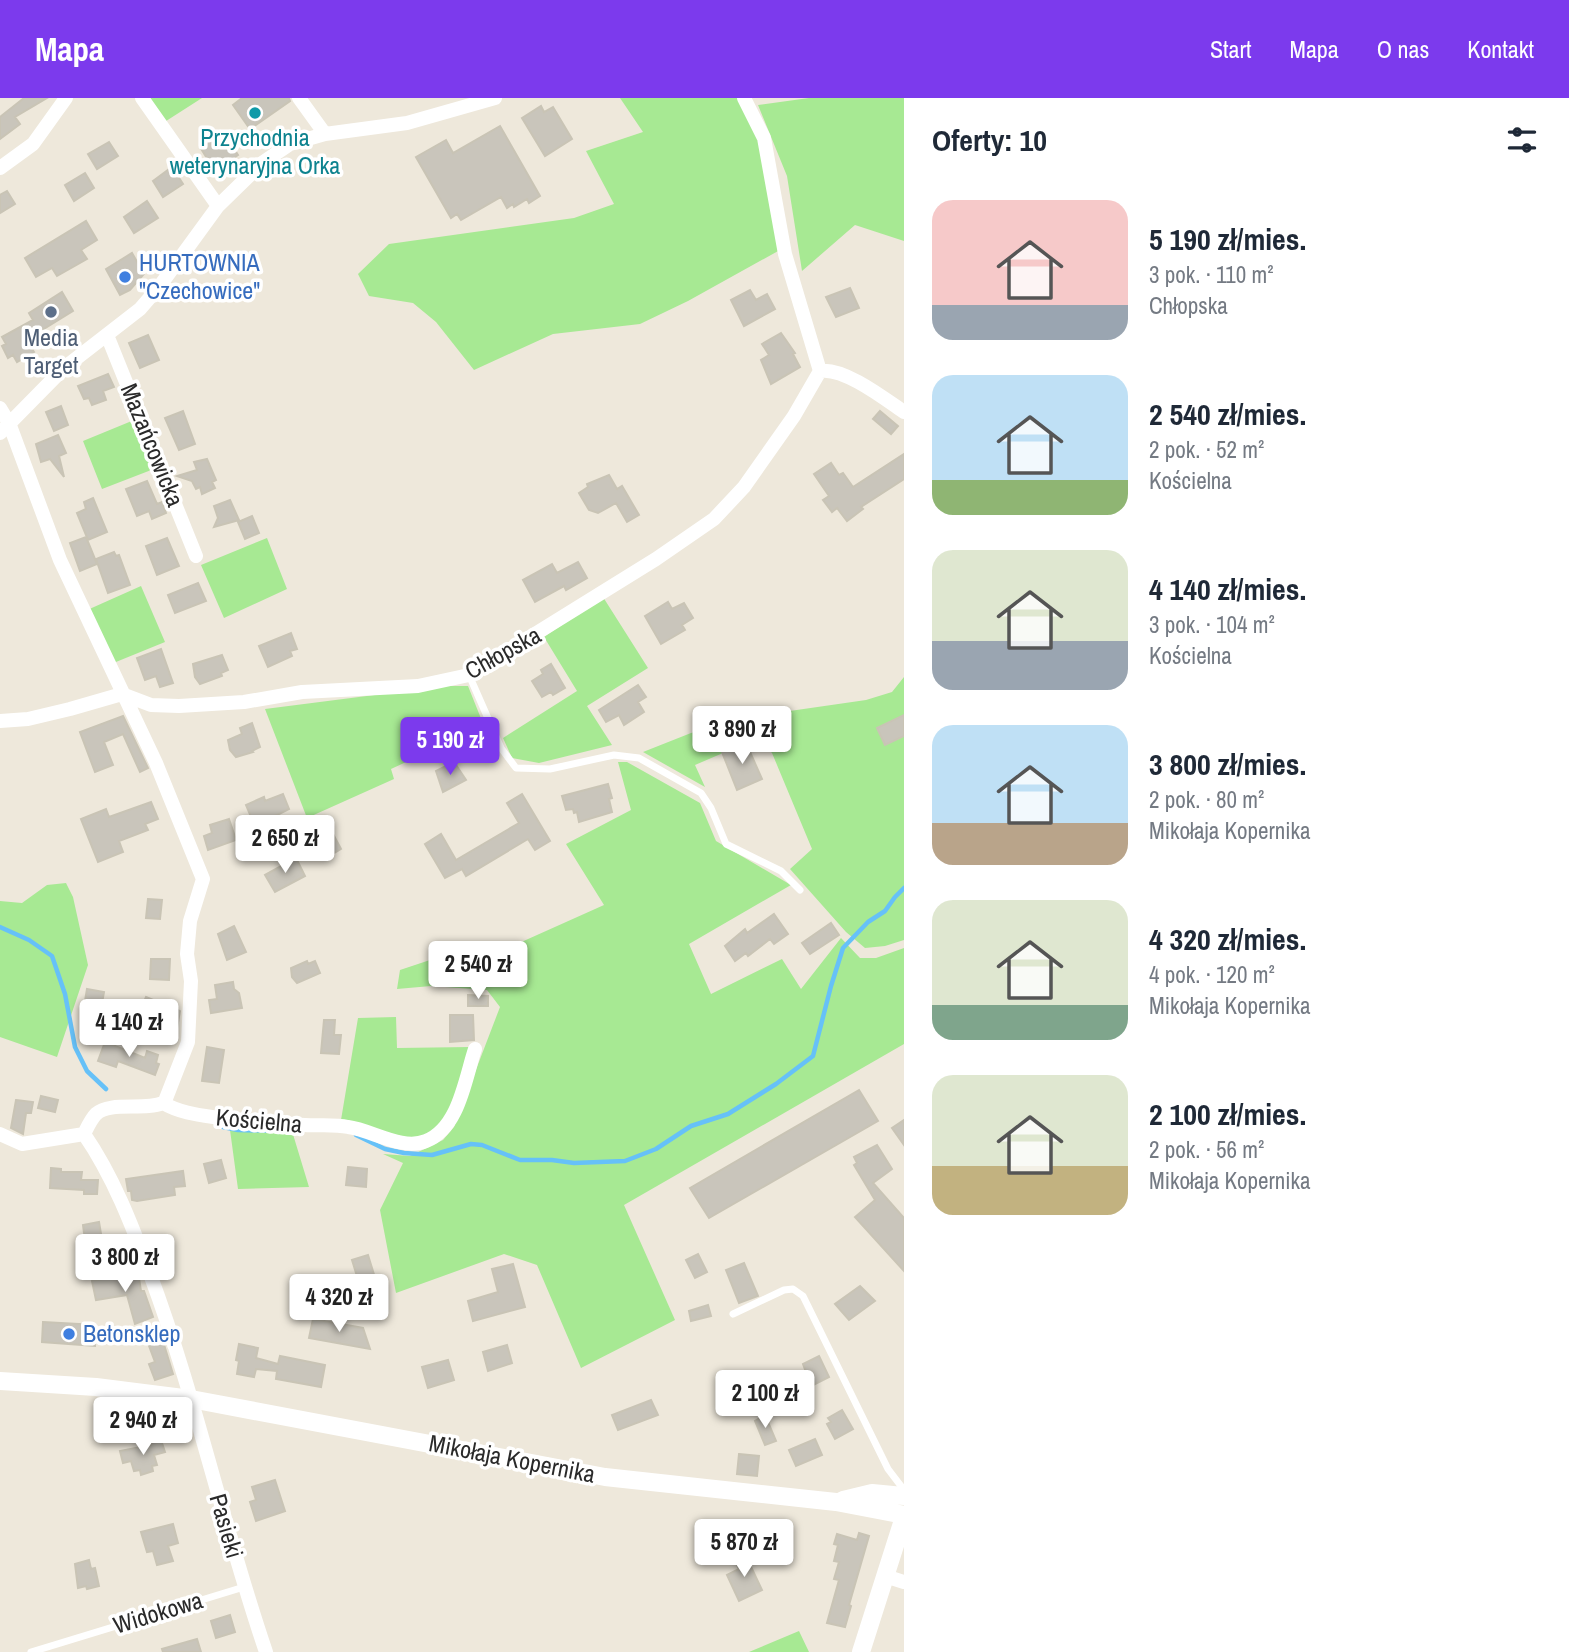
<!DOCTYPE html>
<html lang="pl">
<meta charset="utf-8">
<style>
:root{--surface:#fff;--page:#f2f2f3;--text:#1f2937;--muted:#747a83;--accent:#7c3aed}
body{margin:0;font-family:"Archivo Narrow",sans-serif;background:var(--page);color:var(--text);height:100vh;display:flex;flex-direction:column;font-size:26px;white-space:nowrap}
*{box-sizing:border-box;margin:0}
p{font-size:23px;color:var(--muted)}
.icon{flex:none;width:38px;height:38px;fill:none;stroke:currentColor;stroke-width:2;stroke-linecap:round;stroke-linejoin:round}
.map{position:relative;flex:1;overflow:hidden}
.drawer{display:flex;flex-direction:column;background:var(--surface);width:665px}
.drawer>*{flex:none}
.price{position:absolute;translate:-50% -60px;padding:0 16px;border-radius:7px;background:#fff;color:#222;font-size:23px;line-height:46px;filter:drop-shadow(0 2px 4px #0008)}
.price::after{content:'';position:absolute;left:50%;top:42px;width:21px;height:16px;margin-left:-10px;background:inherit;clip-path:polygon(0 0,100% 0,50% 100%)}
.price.selected{background:var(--accent);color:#fff}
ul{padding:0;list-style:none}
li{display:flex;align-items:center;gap:21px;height:175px;padding:0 28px}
li span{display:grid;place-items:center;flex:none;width:196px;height:140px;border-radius:21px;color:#555}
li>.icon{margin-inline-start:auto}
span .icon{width:84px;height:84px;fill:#fffc;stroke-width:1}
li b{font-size:30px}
h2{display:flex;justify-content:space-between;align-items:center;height:84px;padding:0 28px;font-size:30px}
header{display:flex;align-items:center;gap:42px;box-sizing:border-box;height:98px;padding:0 35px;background:var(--accent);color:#fff}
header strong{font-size:33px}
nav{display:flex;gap:38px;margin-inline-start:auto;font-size:24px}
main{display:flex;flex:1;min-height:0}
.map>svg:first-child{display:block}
.green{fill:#a7e993}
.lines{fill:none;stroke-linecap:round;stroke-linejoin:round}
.stream{stroke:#66c1f8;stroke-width:4.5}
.building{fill:#c9c5bb;stroke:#c9c4b5;stroke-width:2}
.service{stroke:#fff;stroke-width:7}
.minor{stroke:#fff;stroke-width:14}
.tertiary{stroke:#fff;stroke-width:18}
.culture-dot{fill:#0f9aa8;stroke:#fff;stroke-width:2.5}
.shop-dot{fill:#3f7fe0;stroke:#fff;stroke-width:2.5}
.service-dot{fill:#5c6f8a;stroke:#fff;stroke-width:2.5}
.labels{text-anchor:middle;stroke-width:7;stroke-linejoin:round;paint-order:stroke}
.culture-label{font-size:24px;fill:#0d838f;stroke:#fff}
.shop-label{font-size:24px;fill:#366cbe;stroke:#fff;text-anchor:start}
.service-label{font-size:24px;fill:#4e5e75;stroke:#fff}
.street-label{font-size:24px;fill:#2a2a2a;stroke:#fff}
</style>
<header>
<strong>Mapa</strong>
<nav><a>Start</a><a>Mapa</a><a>O nas</a><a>Kontakt</a></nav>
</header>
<main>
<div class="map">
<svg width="904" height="1554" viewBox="0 0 904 1554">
<rect width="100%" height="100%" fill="#eee8db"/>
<path class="green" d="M145,0h57l-39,25z
M620,0h120l20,41 20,111 -92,51 -48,23 -87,10 -79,36 -38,-48 -23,-19 -44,-7 -11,-22 31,-30 185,-26 40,-14 -28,-53 57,-19z
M809,0h95v143l-49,-16 -53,46 -15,-95 -29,-71z
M139,320l20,49 -57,22 -19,-48z
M267,440l20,51 -63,29 -23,-53z
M141,488l24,56 -54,22 -26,-53z
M603,499l45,71 -61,38 25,39 -73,18 -27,-5 -9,-20 74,-47 -33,-54z
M904,579v263l-19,6 -20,2 -19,-16 -56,-63 22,-20 -40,-96 -14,-15 -63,27 10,22 -62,-35 48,-19 58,-16 117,-17 26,-8z
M445,588h23l16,40 -93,43 3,10 -87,39 -42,-109z
M618,664h9l73,41 16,38 75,44 -102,59 22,50 71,-35 19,30 40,-51 19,20h16l28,-10v96l-280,161 51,115 -94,48 -44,-103 -33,-11 -108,39 -16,-83 23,-47 -20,-9 27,2 33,-16 11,-13 46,-120 -13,-17 -56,-4 -34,3 3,-19 42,-14 39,4 123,-55 -38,-61 65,-34z
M66,785l7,14 15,68 -31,92 -57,-20v-136l22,2 25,-18z
M396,919l1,31 73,-1c-8,26 -21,92 -55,93 -14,1 -58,-15 -74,-20l17,-102z
M230,1032l62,1 17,56 -71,2z
M799,1533l10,21h-60z"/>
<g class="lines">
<path class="stream" d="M0,829l29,13 23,16 13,38 10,53 12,24 19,18
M223,1029l15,3 47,1
M356,1037l29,14 19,4 28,2 39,-11 11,1 38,15h32l22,3 51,-2 31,-12 35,-23 37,-12 48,-30 37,-28 18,-70 12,-38 25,-26 17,-11 10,-14 9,-9"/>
</g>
<path class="building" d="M24,0h23l-32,19 5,7 -20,15v-22z
M242,0h47l1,3 -40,28 -17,-24z
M541,8l3,6 9,-5 19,32 -27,17 -23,-38z
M500,28l40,70 -11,7 -2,-4 -13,8 -1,-3 -6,4 -6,-11 -40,23 -4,-6 -6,4 -35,-61 30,-17 7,13z
M223,34l15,23 -23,16 -15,-24z
M109,44l9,14 -21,13 -9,-15z
M172,69l11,17 -20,13 -10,-16z
M85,75l9,15 -20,13 -9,-16z
M7,93l8,13 -15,9v-18z
M147,103l11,17 -24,15 -10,-16z
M86,123l11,19 -16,10 6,9 -30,17 -5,-8 -16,9 -11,-19z
M132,155l12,21 -14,16 -10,5 -14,-26z
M850,190l9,20 -23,9 -10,-20z
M750,192l6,10 11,-6 8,15 -31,17 -13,-26z
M62,194l11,19 -47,29 8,12 -17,10 -4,-7 -5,3 -6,-12 4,-2 -4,-7 31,-17 -4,-7z
M781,235l14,20 -2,1 7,13 -29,17 -10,-24 8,-5 -7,-11z
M148,237l11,25 -19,8 -11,-25z
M108,276l6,13 -11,4 3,9 -14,5 -3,-7 -5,1 -6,-13z
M61,308l7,19 -14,6 -8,-19z
M183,313l12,33 -16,6 -14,-32z
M880,313l18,15 -7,8 -18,-15z
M58,337l8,18 -7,3 5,21 -14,-18 -9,3 -5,-18z
M904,356v25l-43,28 2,2 -16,12 -10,-13 -5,4 -9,-12 6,-4 -15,-22 17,-11 8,12 4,-2 10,14z
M207,361l9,21 -4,2 3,6 -13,6 -2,-7 -4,2 -4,-8 -15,-5 20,-6 -3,-8z
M609,377l8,14 5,-3 17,29 -12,7 -11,-19 -18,10 -9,-3 -10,-17 9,-6 -1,-3z
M147,383l10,23 5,-2 4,11 -14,6 -3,-8 -12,5 -11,-27z
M93,400l14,34 -19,8 -11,-27 9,-4 -2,-7z
M230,402l9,20 -25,7 4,-9 -4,-12z
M252,418l7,17 -14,6 -7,-17z
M86,439l11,27 -17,7 -10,-28z
M167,440l12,28 -22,9 -11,-29z
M114,454l2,4 3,-1 11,30 -22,8 -12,-34z
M578,464l9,16 -21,12 -2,-4 -29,16 -12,-22 29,-16 5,9z
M198,485l8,18 -31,12 -7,-18z
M668,504l4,7 12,-6 9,15 -11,7 3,5 -24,14 -16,-28z
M291,535l6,16 -7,2 2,5 -24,11 -9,-21z
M161,551l12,34 -13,4 -4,-11 -11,4 -8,-22z
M222,557l6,15 -7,3 1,3 -22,8 -5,-7 -2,-13z
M551,566l14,24 -12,7 -2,-3 -9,5 -10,-16 11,-7 -2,-4z
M638,587l8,12 -8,5 6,10 -20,13 -5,-10 -13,7 -7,-12z
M904,617v21l-19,9 -8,-17z
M123,618l25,52 -8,4 -17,-38 -19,8 9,23 -18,7 -15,-40z
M252,625l8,24 -8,4 1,1 -17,5 -6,-7 -2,-10 14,-6 -2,-6z
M746,645l16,36 -25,11 -15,-38z
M454,664l12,18 -23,12 -7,-21z
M608,686l4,14 -3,1 3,13 -33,10 -2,-10 -3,1 -1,-4 -7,1 -4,-14z
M283,696l6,15 -16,8 3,6 -19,8 -11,-26 18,-8 1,4z
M522,696l28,47 -15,9 -7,-11 -62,37 -4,-7 -17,9 -20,-34 16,-10 15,26 63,-37 -12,-20z
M151,704l7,17 -13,5 3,6 -29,11 4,11 -25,10 -17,-43 25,-10 3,8z
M229,721l7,21 -28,10 -4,-14 8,-3 -2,-8z
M326,723l15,28 -17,10 -16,-29z
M296,760l9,18 -30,16 -10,-17z
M148,801l14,1 -2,19 -14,-1z
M774,816l14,20 -14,10 -4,-5 -22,17 -2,-3 -11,8 -10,-15 20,-17 2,4z
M831,825l8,12 -29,19 -8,-11z
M234,828l12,26 -19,8 -9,-26z
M151,861h19l-1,21 -19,-1z
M307,863l1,3 7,-3 5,12 -23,10 -5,-6 -1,-9z
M233,884l1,7 5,4 3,15 -31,5 -2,-13 8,-1 -2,-14z
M87,891l17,3 -4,22 -17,-1z
M468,897l20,1v10h-20z
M146,899l34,14 -3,17 -38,-15z
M450,917h23l1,25 -24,2z
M324,922h11l-1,15h7l-2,19 -18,-1z
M105,944l40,16 2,-7 11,4 -2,8 3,1 -4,11 -37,-14 -2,6 -18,-6z
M207,949l17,3 -5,33 -17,-2z
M859,992l19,31 -169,97 -19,-30z
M41,998l17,4 -3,12 -17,-4z
M16,1002l17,2 -2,11h-5l-3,21 -12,-6z
M904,1022v25l-12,-17z
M877,1047l15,24 -19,14 31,35v53l-49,-54 20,-17 -21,-35 3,-2 -3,-6z
M221,1062l5,18 -17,5 -5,-19z
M348,1069l19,2 -1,18 -20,-2z
M51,1070l10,1v3h21l-1,8h17l-1,14h-13v-4l-34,-2z
M183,1073l2,15 -11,1 1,8 -38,6 -5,-1 -1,-9h-3l-2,-12z
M99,1124l4,24 -17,2 -3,-23z
M698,1156l9,18 -12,6 -9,-18z
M368,1157l8,26 -16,5 -8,-26z
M744,1165l14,33 -19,7 -13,-33z
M513,1166l12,43 -52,14 -5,-20 30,-9 -6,-23z
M138,1174l3,19h3l9,26 -18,7 -8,-29 -31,5 -4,-19z
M860,1188l15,15 -26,19 -14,-16z
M708,1207l3,11 -20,5 -2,-10z
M313,1221l50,9 7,21 -61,-11z
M43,1224l53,3 -1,21 -53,-4z
M162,1240l11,36 -18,6 -6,-16 6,-2 -7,-19z
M239,1246l19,4 -2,10 22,6 2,-8 45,9 -4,22 -45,-8 1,-8 -21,-2 -2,8 -17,-3 2,-13 -3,-1z
M507,1247l5,18 -24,8 -5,-19z
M819,1258l10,21 -18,9 -8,-22z
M448,1262l6,20 -26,8 -6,-21z
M651,1302l7,15 -40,15 -6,-15z
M842,1312l11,19 -18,10 -8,-15 4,-2 -3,-4z
M765,1317l11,26 -11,4 -10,-24z
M815,1341l7,16 -26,11 -7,-16z
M161,1342l4,12 -11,3 3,10 -5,1 1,5 -12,4 -1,-5 -6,1 -3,-10 -8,2 -3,-12 31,-6v-2z
M739,1356l20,2 -2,20 -20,-2z
M275,1382l10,31 -29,10 -6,-19 6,-2 -4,-13z
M173,1426l5,19 -10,3 5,15 -16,4 -4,-14 -6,1 -6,-20z
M859,1435l10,3 -20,69 2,1 -6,21 -18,-4 12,-43 -5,-1 5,-17 -5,-1 4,-16 -4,-1 3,-10 20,6z
M744,1454l18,38 -23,11 -12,-26 12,-6 -6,-12z
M89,1462l2,9 4,-1 4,18 -12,3 -1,-3 -8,2 -3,-24z
M230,1517l5,17 -19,6 -5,-17z
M197,1541l4,13h-38l-1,-3z"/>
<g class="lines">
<path class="service" d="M469,577l32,73 15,20 34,1 64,-14 25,3 62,35 10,15 15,36 55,27 19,19
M733,1216l51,-24 9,-1 10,7 85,173 16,21
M31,1554l213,-65"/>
<path class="minor" d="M142,0l76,108
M299,0l26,36
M0,70l33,-24 33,-46
M107,237l89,221
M820,273c24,-4 65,28 84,41
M0,310l9,15 51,137 96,203 47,116 -13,42 -3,33 4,27 -3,61 -23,59 -2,2
M0,335l64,-65 76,-59 19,-22 59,-81 44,-43 28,-19 35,-10 82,-11 88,-25
M0,623l28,-2 42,-10 52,-15 29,11 28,1 65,-4 58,-10 116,-6 51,-11 187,-116 58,-40 30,-32 50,-71 26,-45 -35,-117 -21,-116 -20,-40
M163,1005c17,10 36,12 56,15 29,3 57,6 86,7 14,1 29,-1 43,2 24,3 54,24 78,14 33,-13 39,-62 49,-92
M0,1036l22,10 62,-10c3,-6 7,-15 12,-20 14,-13 48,-3 67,-11
M84,1036c29,42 48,91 66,140 46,123 73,253 116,378
M885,1478l19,6"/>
<path class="tertiary" d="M0,1283l96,6 95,12 414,78 231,25 68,13
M843,1402l29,-7 32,3
M861,1554l43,-135"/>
</g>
<circle class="culture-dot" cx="255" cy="15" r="7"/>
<g class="shop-dot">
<circle cx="125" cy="179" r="7"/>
<circle cx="69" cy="1236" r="7"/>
</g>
<circle class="service-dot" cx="51" cy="214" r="7"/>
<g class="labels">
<g class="culture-label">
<text x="255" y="48">Przychodnia<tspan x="255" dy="28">weterynaryjna Orka</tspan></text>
</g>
<g class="shop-label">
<text x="139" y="173">HURTOWNIA<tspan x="139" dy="28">"Czechowice"</tspan></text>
<text x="83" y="1244">Betonsklep</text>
</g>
<g class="service-label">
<text x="51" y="248">Media<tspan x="51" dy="28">Target</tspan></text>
</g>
<g class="street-label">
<text transform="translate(152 347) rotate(68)" y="8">Mazańcowicka</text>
<text transform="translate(503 555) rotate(-29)" y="8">Chłopska</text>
<text transform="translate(259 1023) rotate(5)" y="8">Kościelna</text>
<text transform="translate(512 1361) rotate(11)" y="8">Mikołaja Kopernika</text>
<text transform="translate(226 1428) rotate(74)" y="8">Pasieki</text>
<text transform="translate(158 1515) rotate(-17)" y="8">Widokowa</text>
</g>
</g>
</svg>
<b class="price" style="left:742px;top:668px">3 890 zł</b>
<b class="price selected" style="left:450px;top:679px">5 190 zł</b>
<b class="price" style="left:285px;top:777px">2 650 zł</b>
<b class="price" style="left:478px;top:903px">2 540 zł</b>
<b class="price" style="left:129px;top:961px">4 140 zł</b>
<b class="price" style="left:125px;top:1196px">3 800 zł</b>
<b class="price" style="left:339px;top:1236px">4 320 zł</b>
<b class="price" style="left:765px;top:1332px">2 100 zł</b>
<b class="price" style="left:143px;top:1359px">2 940 zł</b>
<b class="price" style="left:744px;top:1481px">5 870 zł</b>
</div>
<section class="drawer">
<h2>Oferty: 10<svg class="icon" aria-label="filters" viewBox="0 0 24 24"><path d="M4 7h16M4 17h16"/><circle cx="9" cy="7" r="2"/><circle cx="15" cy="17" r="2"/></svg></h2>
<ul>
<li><span style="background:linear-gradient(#f6c9c9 75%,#9aa5b1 0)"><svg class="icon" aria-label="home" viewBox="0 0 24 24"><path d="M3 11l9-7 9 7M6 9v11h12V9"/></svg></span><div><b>5 190 zł/mies.</b><p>3 pok. · 110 m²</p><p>Chłopska</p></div></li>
<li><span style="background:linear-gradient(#bfe0f5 75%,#8fb573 0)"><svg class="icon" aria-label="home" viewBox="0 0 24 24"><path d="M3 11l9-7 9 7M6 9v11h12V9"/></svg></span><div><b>2 540 zł/mies.</b><p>2 pok. · 52 m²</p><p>Kościelna</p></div></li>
<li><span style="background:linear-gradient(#dfe7d0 65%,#9aa5b1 0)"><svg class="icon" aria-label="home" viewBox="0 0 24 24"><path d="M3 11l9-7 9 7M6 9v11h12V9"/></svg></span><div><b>4 140 zł/mies.</b><p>3 pok. · 104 m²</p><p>Kościelna</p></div></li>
<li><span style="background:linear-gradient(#bfe0f5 70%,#b9a48a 0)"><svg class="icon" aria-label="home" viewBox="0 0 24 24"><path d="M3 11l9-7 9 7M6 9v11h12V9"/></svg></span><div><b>3 800 zł/mies.</b><p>2 pok. · 80 m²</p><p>Mikołaja Kopernika</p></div></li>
<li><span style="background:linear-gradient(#dfe7d0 75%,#7fa58c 0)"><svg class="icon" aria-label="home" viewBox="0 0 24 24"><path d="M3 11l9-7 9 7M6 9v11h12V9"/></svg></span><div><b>4 320 zł/mies.</b><p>4 pok. · 120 m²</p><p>Mikołaja Kopernika</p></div></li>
<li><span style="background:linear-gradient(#dfe7d0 65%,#c2b280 0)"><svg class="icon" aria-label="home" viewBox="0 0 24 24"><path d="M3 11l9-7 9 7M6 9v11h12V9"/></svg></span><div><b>2 100 zł/mies.</b><p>2 pok. · 56 m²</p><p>Mikołaja Kopernika</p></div></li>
</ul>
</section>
</main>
